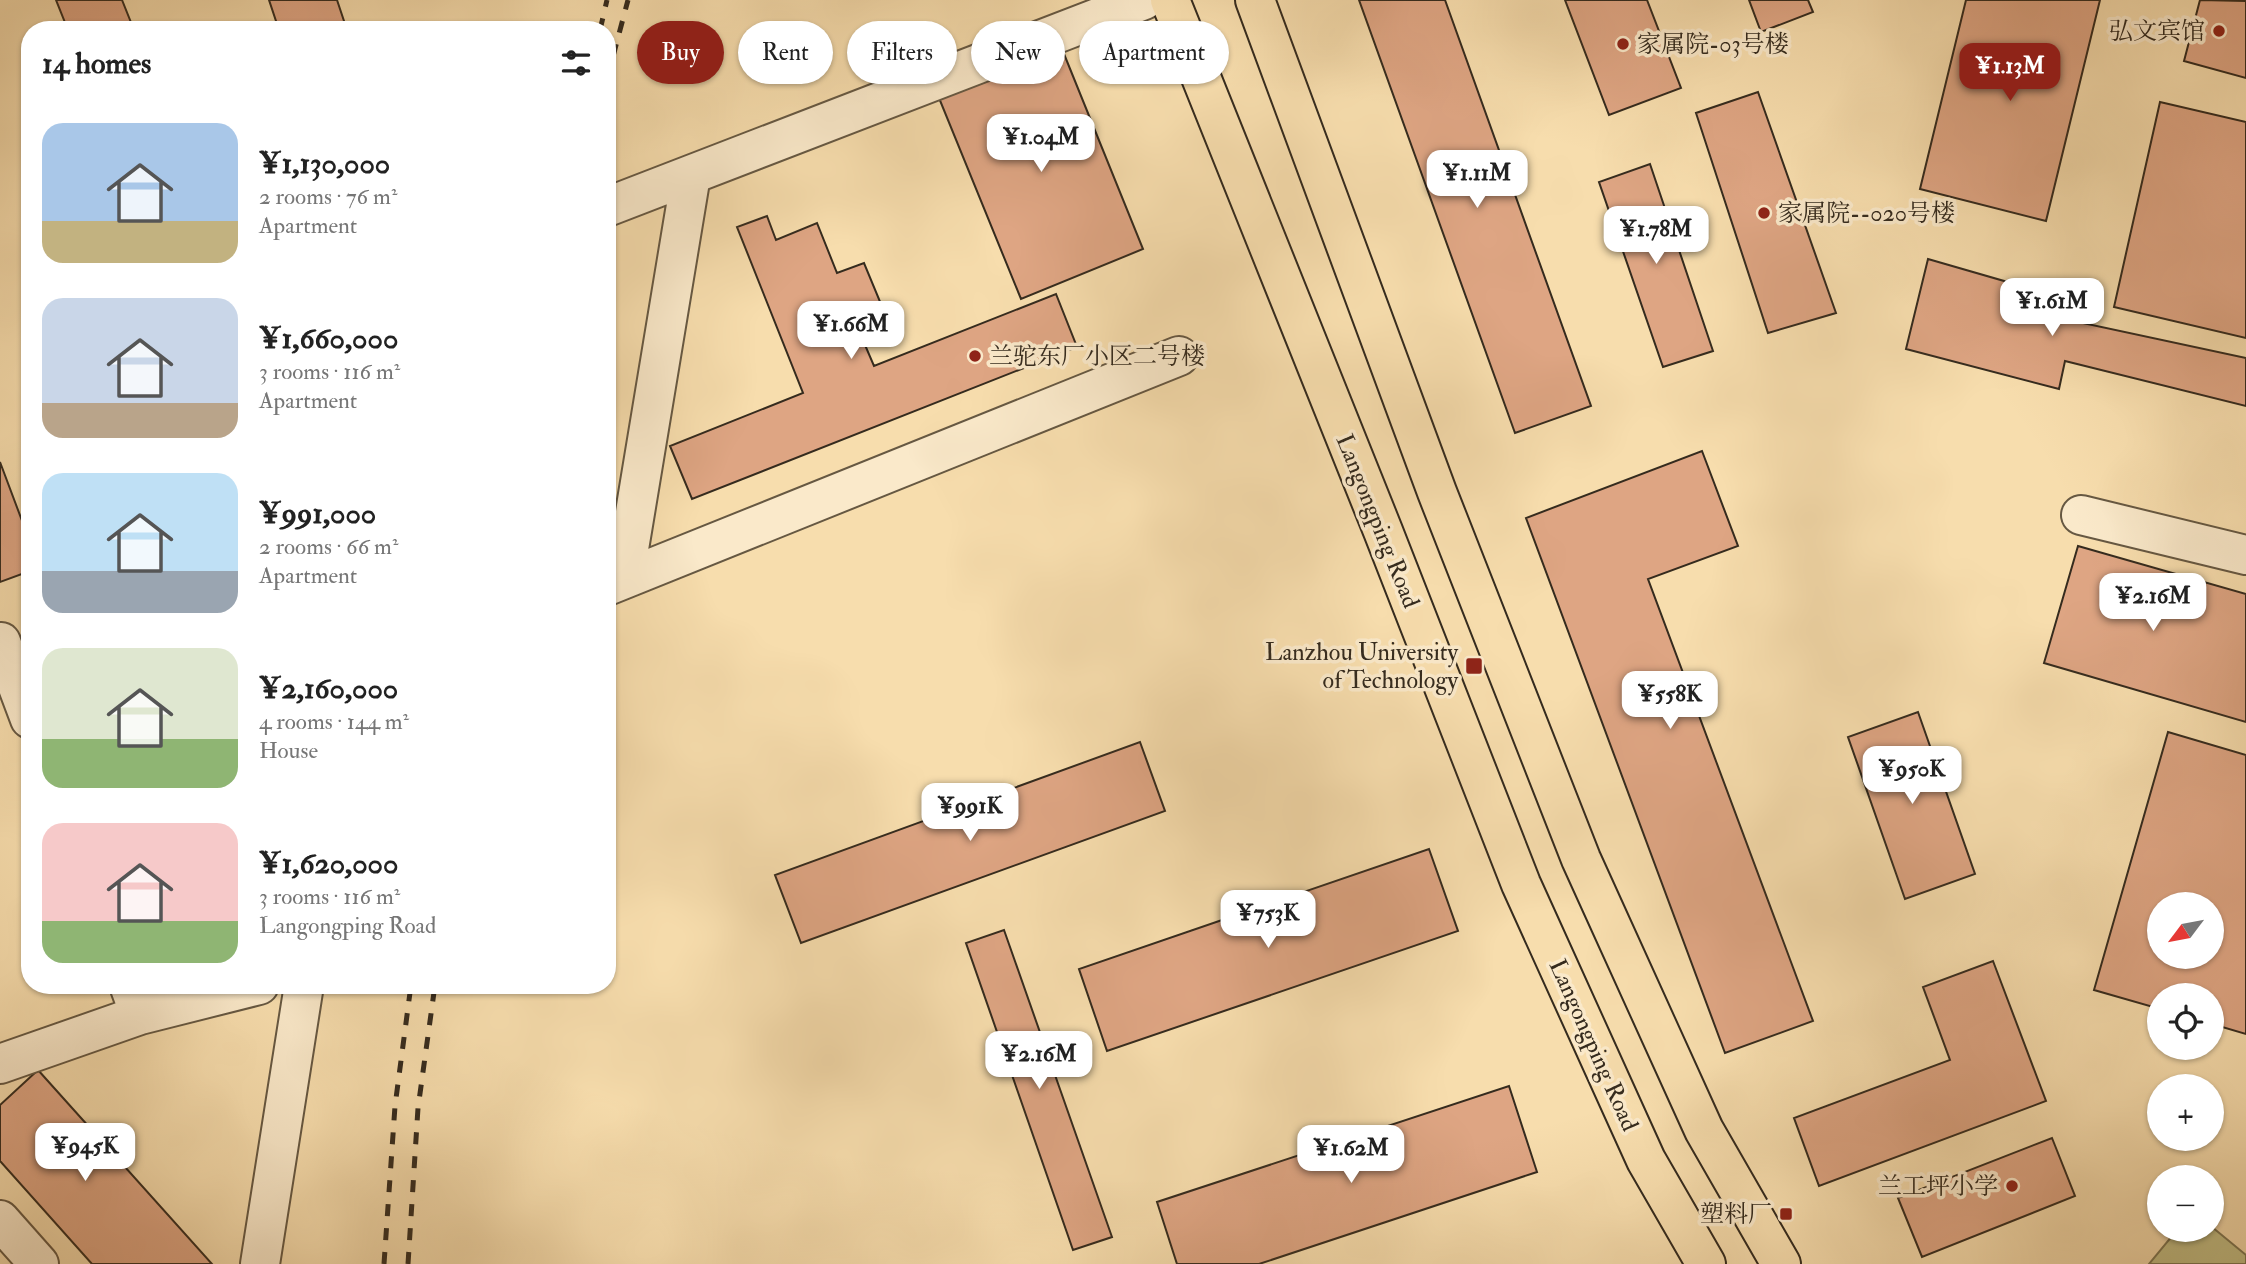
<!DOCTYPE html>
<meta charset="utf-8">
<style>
:root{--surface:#fff;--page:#f2f2f2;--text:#222;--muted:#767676;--accent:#8f2418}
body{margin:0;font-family:"IM FELL Double Pica","Noto Serif SC",serif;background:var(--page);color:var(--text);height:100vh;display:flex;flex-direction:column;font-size:26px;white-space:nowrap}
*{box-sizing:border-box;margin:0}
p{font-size:23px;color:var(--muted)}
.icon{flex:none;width:38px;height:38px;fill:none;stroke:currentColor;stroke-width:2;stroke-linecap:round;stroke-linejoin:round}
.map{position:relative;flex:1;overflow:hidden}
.side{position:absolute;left:21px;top:21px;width:595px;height:973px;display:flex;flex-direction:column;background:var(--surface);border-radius:28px;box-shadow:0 2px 5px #0004}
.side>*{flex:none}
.banner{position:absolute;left:637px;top:21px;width:665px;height:63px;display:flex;gap:14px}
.needle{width:46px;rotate:238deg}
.tools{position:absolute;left:2147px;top:892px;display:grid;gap:14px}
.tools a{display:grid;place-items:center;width:77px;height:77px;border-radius:50%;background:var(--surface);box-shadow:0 2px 5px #0004;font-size:35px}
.price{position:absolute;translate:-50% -60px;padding:0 16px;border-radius:14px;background:#fff;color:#222;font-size:23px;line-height:46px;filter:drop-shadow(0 2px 4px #0008)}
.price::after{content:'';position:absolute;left:50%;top:42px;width:21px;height:16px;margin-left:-10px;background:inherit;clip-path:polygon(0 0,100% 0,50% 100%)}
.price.selected{background:var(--accent);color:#fff}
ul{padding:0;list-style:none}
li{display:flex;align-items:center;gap:21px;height:175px;padding:0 21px}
li span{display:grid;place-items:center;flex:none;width:196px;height:140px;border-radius:21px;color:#555}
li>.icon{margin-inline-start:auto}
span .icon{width:84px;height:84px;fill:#fffc;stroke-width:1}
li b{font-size:30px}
h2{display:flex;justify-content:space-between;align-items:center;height:84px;padding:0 21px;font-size:30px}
.chip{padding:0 24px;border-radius:32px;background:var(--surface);box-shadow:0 2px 5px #0004;font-size:24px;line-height:63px}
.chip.selected{background:var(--accent);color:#fff}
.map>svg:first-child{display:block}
.green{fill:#c2bf86;stroke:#7c7552;stroke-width:2}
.building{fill:#dea583;stroke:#352b1e;stroke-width:2;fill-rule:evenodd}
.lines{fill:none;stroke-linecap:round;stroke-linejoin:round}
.minor-casing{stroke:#665842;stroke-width:42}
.highway-casing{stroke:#352b1e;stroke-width:42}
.minor{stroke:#fae9ca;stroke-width:38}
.highway{stroke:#f7ddad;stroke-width:38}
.rail{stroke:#352b1e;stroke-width:5;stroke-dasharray:12 12;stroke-linecap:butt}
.poi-dot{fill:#8f2418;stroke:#fae9ca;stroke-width:2.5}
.labels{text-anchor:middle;stroke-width:7;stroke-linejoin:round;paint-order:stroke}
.poi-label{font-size:24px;fill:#352b1e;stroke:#fae9ca;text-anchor:end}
.street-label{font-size:24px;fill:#352b1e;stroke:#fae9ca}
</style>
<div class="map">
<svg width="2246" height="1264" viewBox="0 0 2246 1264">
<rect width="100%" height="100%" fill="#f7ddad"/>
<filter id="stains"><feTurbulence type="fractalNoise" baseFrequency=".00286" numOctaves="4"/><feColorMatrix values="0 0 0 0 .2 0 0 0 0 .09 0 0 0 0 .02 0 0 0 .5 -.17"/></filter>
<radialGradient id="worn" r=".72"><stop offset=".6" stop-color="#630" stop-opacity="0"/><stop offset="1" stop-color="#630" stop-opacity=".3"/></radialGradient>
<path class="green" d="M2212,1227l34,28v9h-97l28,-34h35z"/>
<path class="building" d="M56,0h66l12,30h-66z
M269,0h68l10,30h-68z
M1359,0h86l146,406 -76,27z
M1565,0h82l34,88 -72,27z
M1749,0h59l5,12 -52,20z
M1966,0h134l-54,221 -126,-32z
M2200,0l46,1v77l-62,-17z
M1062,49l81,200 -122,50 -82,-201z
M1758,92l78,221 -68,20 -72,-220z
M2160,102l86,20v216l-132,-31z
M1650,164l63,187 -50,16 -64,-185z
M767,216l9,24 41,-17 20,50 27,-10 29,70 -28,12 9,21 182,-72 21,53 -385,152 -22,-53 133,-53 -66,-166z
M1928,259l149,43 1,20 168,36v48l-181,-45 -6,28 -153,-40z
M1702,451l36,95 -90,33 165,442 -88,32 -199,-535z
M0,462l30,80v29l-30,11z
M2078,546l168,48v128l-202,-59z
M1918,712l57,162 -70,25 -57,-162z
M2168,732l78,23v279l-34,-10v-28h-52v13l-66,-19zM2160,905h52v52h-52z
M1140,742l25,69 -364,132 -26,-68z
M1429,849l29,82 -351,120 -28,-82z
M1004,930l108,307 -39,13 -107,-307z
M1993,961l53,140 -227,85 -25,-68 156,-58 -27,-73z
M38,1070l174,194h-120l-92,-103v-56z
M1509,1086l28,86 -278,92h-82l-20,-62z
M2052,1138l23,58 -153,61 -24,-59z"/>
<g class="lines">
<defs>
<path id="minor" d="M607,207l537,-207
M2081,515l165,40
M624,579l67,-404
M607,586l572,-230
M1,642l29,77
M140,1015l119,-30
M0,1064l140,-49 -11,-30
M0,1220l39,44
M260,1264l44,-279"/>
<path id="highway" d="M1170,0l213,531 138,353 125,276 60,104
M1255,0l182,492 144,367 123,271 77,134"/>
</defs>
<use href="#minor" class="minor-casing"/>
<use href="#highway" class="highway-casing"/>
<use href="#minor" class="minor"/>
<use href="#highway" class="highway"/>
<path class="rail" d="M600,30l7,-30
M607,79l21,-79
M384,1264l11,-158 16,-121
M408,1264l10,-156 17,-123"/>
</g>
<g class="poi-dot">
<circle cx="2219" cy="31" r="7"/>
<circle cx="1623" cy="44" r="7"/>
<circle cx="1764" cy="213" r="7"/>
<circle cx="975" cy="356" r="7"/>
<rect x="1465" y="657" width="18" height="18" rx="3.5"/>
<circle cx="2012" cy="1186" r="7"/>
<rect x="1779" y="1207" width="14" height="14" rx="3.5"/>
</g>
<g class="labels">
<g class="poi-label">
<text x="2205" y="39">弘文宾馆</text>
<text x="1637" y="52" text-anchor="start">家属院-03号楼</text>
<text x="1778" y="221" text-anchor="start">家属院--020号楼</text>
<text x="989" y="364" text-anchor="start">兰驼东厂小区二号楼</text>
<text x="1458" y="660">Lanzhou University<tspan x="1458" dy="28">of Technology</tspan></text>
<text x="1998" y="1194">兰工坪小学</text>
<text x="1772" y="1222">塑料厂</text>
</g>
<g class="street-label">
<text transform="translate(1378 521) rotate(68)" y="8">Langongping Road</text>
<text transform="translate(1594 1045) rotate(66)" y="8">Langongping Road</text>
</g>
</g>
<rect width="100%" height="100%" filter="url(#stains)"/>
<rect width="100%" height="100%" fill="url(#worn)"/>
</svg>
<div class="tools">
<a><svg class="needle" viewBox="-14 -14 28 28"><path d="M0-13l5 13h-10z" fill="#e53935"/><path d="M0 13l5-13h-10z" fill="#767676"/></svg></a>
<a><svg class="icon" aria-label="locate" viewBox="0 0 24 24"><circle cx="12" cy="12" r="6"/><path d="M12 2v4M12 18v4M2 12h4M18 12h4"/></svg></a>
<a>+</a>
<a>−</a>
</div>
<b class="price selected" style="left:2010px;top:103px">¥1.13M</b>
<b class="price" style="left:1041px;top:174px">¥1.04M</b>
<b class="price" style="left:1477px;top:210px">¥1.11M</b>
<b class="price" style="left:1656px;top:266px">¥1.78M</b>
<b class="price" style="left:2052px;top:338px">¥1.61M</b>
<b class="price" style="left:851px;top:361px">¥1.66M</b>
<b class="price" style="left:2153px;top:633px">¥2.16M</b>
<b class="price" style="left:1670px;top:731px">¥558K</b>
<b class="price" style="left:1912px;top:806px">¥950K</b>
<b class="price" style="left:970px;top:843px">¥991K</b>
<b class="price" style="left:1268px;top:950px">¥753K</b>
<b class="price" style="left:1039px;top:1091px">¥2.16M</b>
<b class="price" style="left:85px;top:1183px">¥945K</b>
<b class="price" style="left:1351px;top:1185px">¥1.62M</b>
<div class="banner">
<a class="chip selected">Buy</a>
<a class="chip">Rent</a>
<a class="chip">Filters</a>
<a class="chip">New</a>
<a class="chip">Apartment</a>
</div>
<section class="side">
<h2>14 homes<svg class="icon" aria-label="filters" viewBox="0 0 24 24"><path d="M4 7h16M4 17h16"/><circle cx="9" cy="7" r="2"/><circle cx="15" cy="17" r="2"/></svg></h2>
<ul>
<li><span style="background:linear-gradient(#a9c7e8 70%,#c2b280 0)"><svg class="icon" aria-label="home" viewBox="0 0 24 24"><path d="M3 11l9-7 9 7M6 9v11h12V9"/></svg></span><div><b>¥1,130,000</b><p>2 rooms · 76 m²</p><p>Apartment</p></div></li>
<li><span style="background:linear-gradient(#c9d6e8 75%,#b9a48a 0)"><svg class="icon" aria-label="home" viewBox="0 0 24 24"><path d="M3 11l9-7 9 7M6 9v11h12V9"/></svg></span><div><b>¥1,660,000</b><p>3 rooms · 116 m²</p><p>Apartment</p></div></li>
<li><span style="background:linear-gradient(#bfe0f5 70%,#9aa5b1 0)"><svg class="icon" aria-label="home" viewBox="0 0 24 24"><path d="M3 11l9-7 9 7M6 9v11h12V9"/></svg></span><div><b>¥991,000</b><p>2 rooms · 66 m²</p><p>Apartment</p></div></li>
<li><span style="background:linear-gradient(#dfe7d0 65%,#8fb573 0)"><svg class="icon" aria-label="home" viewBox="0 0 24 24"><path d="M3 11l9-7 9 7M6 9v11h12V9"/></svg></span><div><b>¥2,160,000</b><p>4 rooms · 144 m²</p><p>House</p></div></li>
<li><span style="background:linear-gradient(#f6c9c9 70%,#8fb573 0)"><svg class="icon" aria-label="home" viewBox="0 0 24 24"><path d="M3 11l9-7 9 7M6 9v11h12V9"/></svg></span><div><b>¥1,620,000</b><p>3 rooms · 116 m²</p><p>Langongping Road</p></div></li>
</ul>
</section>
</div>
